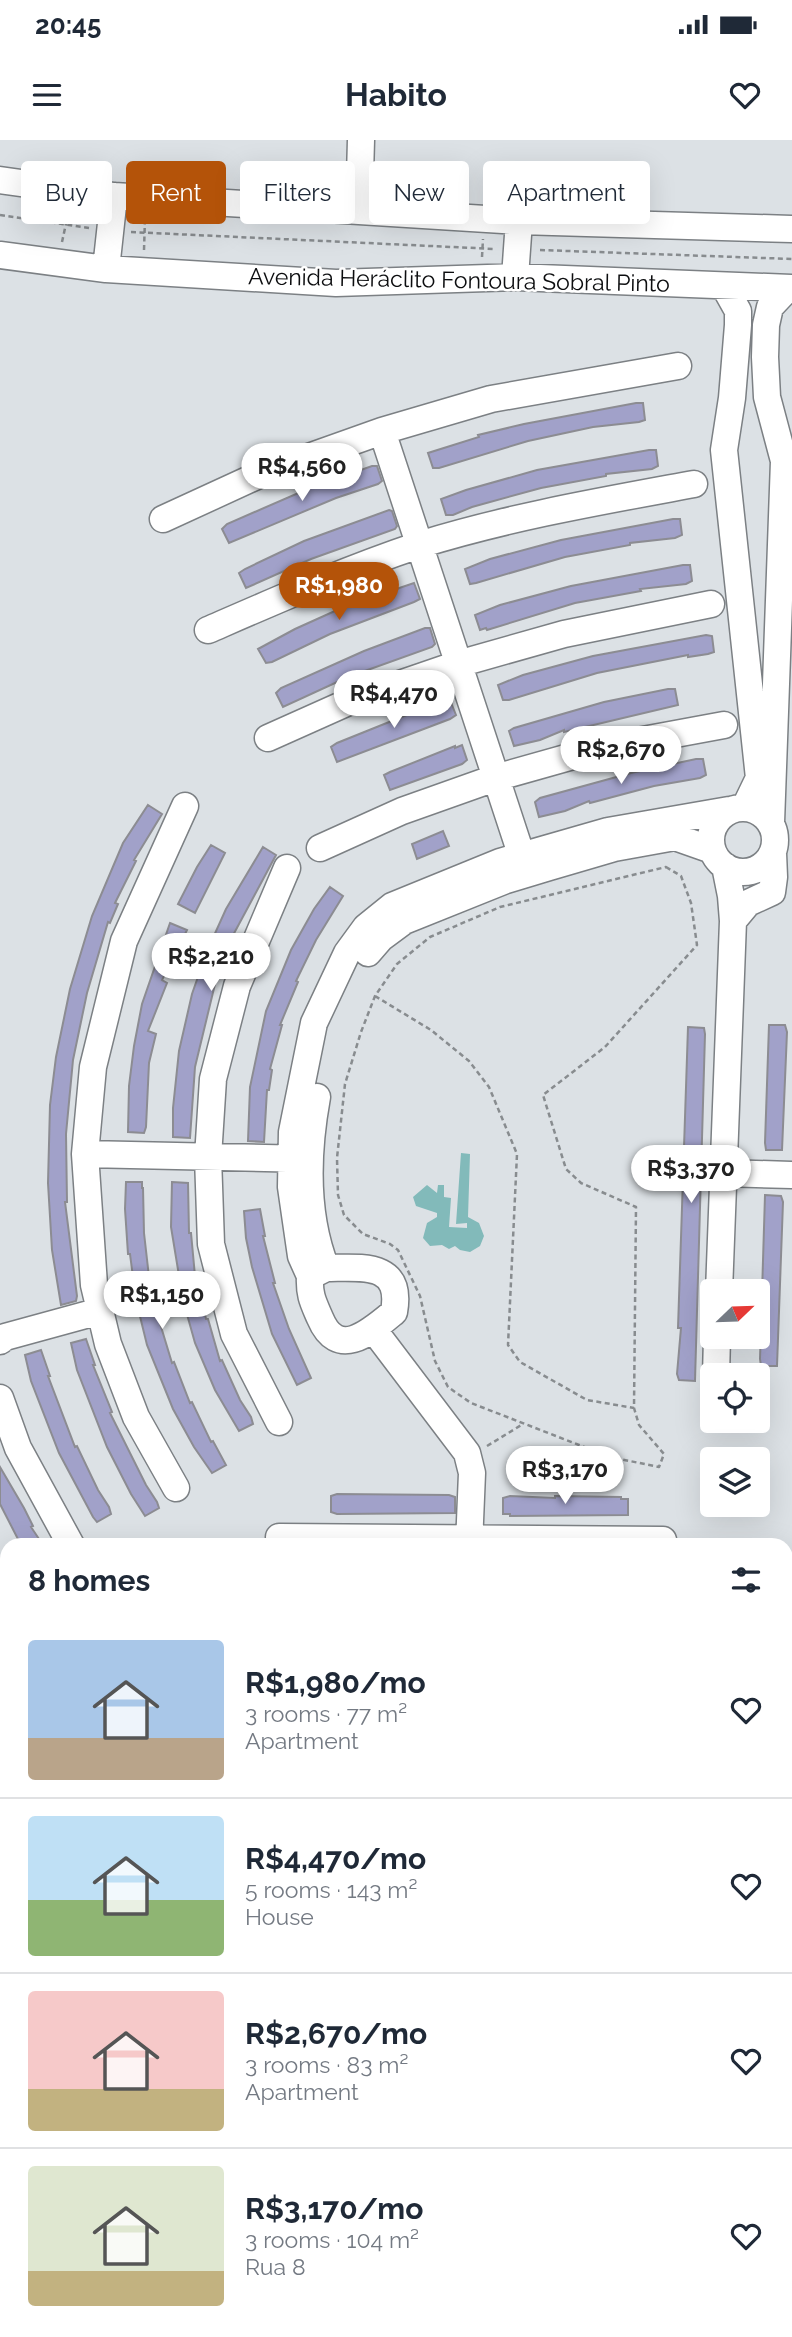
<!DOCTYPE html>
<meta charset="utf-8">
<style>
:root{--surface:#fff;--page:#f2f2f3;--text:#1f2937;--muted:#747a83;--line:#e0e1e3;--accent:#b45309}
body{margin:0;font-family:Raleway,sans-serif;background:var(--page);color:var(--text);height:100vh;display:flex;flex-direction:column;font-size:26px;white-space:nowrap}
*{box-sizing:border-box;margin:0}
p{font-size:23px;color:var(--muted)}
.icon{flex:none;width:38px;height:38px;fill:none;stroke:currentColor;stroke-width:2;stroke-linecap:round;stroke-linejoin:round}
.map{position:relative;flex:1;overflow:hidden}
.panel{position:absolute;left:0px;top:1398px;width:793px;height:800px;display:flex;flex-direction:column;background:var(--surface);border-radius:21px 21px 0 0;box-shadow:0 7px 28px #0002}
.panel>*{flex:none}
.banner{position:absolute;left:21px;top:21px;width:751px;height:63px;display:flex;gap:14px}
.needle{width:46px;rotate:67deg}
.tools{position:absolute;left:700px;top:1139px;display:grid;gap:14px}
.tools a{display:grid;place-items:center;width:70px;height:70px;border-radius:7px;background:var(--surface);box-shadow:0 7px 28px #0002;font-size:35px}
.price{position:absolute;translate:-50% -60px;padding:0 16px;border-radius:24px;background:#fff;color:#222;font-size:23px;line-height:46px;filter:drop-shadow(0 2px 4px #0008)}
.price::after{content:'';position:absolute;left:50%;top:42px;width:21px;height:16px;margin-left:-10px;background:inherit;clip-path:polygon(0 0,100% 0,50% 100%)}
.price.on{background:var(--accent);color:#fff}
ul{padding:0;list-style:none}
li{display:flex;align-items:center;gap:21px;height:175px;padding:0 28px}
li+li{border-top:2px solid var(--line)}
li span{display:grid;place-items:center;flex:none;width:196px;height:140px;border-radius:7px;color:#555}
li>.icon{margin-inline-start:auto}
span .icon{width:84px;height:84px;fill:#fffc;stroke-width:1}
li b{font-size:30px}
h2{display:flex;justify-content:space-between;align-items:center;height:84px;padding:0 28px;font-size:30px}
.tag{padding:0 24px;border-radius:7px;background:var(--surface);box-shadow:0 7px 28px #0002;font-size:24px;line-height:63px}
.tag.on{background:var(--accent);color:#fff}
.status{display:flex;justify-content:space-between;align-items:center;height:49px;padding:0 35px;background:var(--surface);direction:ltr}
.status svg{height:19px;fill:currentColor}
header{display:flex;justify-content:space-between;align-items:center;height:91px;padding:0 28px;background:var(--surface);font-size:32px;font-weight:700}
.map>svg:first-child{display:block}
.water{fill:#82baba}
.building{fill:#a1a1c9;stroke:#8c8c92;stroke-width:2}
.lines{fill:none;stroke-linecap:round;stroke-linejoin:round}
.minor-casing{stroke:#7c8084;stroke-width:29}
.highway-casing{stroke:#7c8084;stroke-width:39}
.path{stroke:#888c8f;stroke-width:2.5;stroke-dasharray:5 3.5;stroke-linecap:butt}
.minor{stroke:#fff;stroke-width:26}
.highway{stroke:#fff;stroke-width:37}
.labels{text-anchor:middle;stroke-width:5;stroke-linejoin:round;paint-order:stroke}
.street-label{font-size:23px;fill:#0c0d0f;stroke:#fff}
</style>
<div class="status"><b>20:45</b><svg viewBox="0 0 49 12"><path d="M0 12V9h3v3zM5 12V6h3v6zM10 12V3h3v9zM15 12V0h3v12zM26 1h20v11H26zM47 4h2v5h-2z"/></svg></div>
<header><svg class="icon" aria-label="menu" viewBox="0 0 24 24"><path d="M4 6h16M4 12h16M4 18h16"/></svg>Habito<svg class="icon" aria-label="heart" viewBox="0 0 24 24"><path d="M12 20l-8-8c-3-5 5-10 8-4 3-6 11-1 8 4z"/></svg></header>
<div class="map">
<svg width="792" height="2197" viewBox="0 0 792 2197">
<rect width="100%" height="100%" fill="#dce1e5"/>
<path class="water" d="M461,1013l9,1 -2,63 11,6 5,13 -4,10 -10,6 -10,-2 -5,-4 -6,3 -7,-4 -12,1 -7,-8 4,-15 10,-6v-4l-21,-7 -3,-9 14,-12 10,8 1,-8h6v12l7,1 -2,29 18,1v-5l-11,1z"/>
<path class="building" d="M636,263h7l2,17 -6,2 -46,5 -65,14 -89,27h-6l-5,-15 51,-16 -1,-2 46,-11z
M649,310h7l2,16 -6,3 -46,5v2l-65,12 -69,19 -19,8h-7l-5,-16 25,-9 71,-20z
M372,326h5l5,15 -4,3 -42,14 -107,45 -7,-14 5,-5 83,-36z
M389,370l3,1 5,15 -2,3 -84,30 -65,29 -7,-15 6,-4 59,-28z
M673,379h7l2,16 -7,3 -45,5v2l-65,12 -89,26 -6,1 -5,-15 25,-10 71,-19z
M683,425h7l2,16 -6,3 -46,5 1,2 -66,12 -88,27 -1,-2 -6,2 -5,-15 25,-10 71,-19z
M414,443l6,16 -6,3 -84,32 -58,28 -6,1 -8,-14 37,-20 51,-23z
M425,488h5l5,16 -3,3 -84,30 -65,30 -7,-14 5,-5 83,-37z
M706,495l6,1 2,16 -6,2 -20,3v-2l-91,18 -88,27h-6l-5,-15 25,-10 70,-19z
M668,549h7l3,16 -114,27v-2l-24,10 -26,6 -5,-15 5,-3 90,-26z
M450,560l6,15 -6,4 -113,43 -6,-15 6,-4 87,-35z
M462,605l5,15 -5,4 -72,26 -6,-15 6,-3 65,-26v2z
M696,619h7l3,16 -6,3 -46,8 -64,17 -1,-2 -24,10 -26,6 -4,-15 5,-4 91,-25z
M148,665l14,9 -28,46 2,1 -21,42 3,1 -8,19 -2,-1 -21,71 -14,67 -7,74 1,68h-2l12,94 -1,5 -15,4 -9,-55 -4,-67 2,-78 6,-48 14,-68 22,-73 31,-73z
M443,691l6,15 -32,13 -5,-15z
M211,705l14,8 -30,60 -17,-9 19,-37z
M263,707l13,8 -45,84 -15,41 -21,87 -5,71 -17,-1v-29l6,-57 13,-57 15,-43 19,-42z
M330,747l13,9 -27,44 -20,41 2,1 -18,43h2l-12,44 2,1 -3,20h-2l-3,52 -16,-1 2,-54 16,-76 25,-61 23,-41z
M170,783l17,7 -25,50 5,3 -19,48 8,3 -7,29 -3,64 -2,6 -16,-1 1,-46 5,-40 8,-42z
M769,885h16l2,7 -5,118h-16l-1,-7z
M688,887l16,1 1,6 -10,347 -16,-1 -2,-6 4,-46h-3z
M126,1042h16v6h1l1,45 5,44 2,-1 8,44 13,43 2,-1 16,41 2,-1 19,40 2,-1 13,24 -14,8 -18,-26 -21,-38 -26,-64 -11,-45 -6,-46h-2l-3,-45z
M172,1042l16,1 1,50h2l4,43h2l9,43h2l12,42 2,-1 18,40 11,17 2,7 -14,7 -24,-41 -20,-47 -12,-43 -12,-73z
M765,1055l16,1 2,6 -6,164h-16l-1,-7z
M260,1069l5,27h-2l12,47h-2l16,46 22,49 -14,7 -25,-51 -20,-67 -6,-29 -2,-27z
M86,1199l9,26h-2l19,47 -2,1 36,72 11,17 2,6 -14,8 -14,-22 -24,-47 -30,-77 -6,-27z
M41,1210l9,26h-2l27,71 2,-1 21,44 11,17 2,7 -14,8 -4,-5 -34,-64 -28,-72 -6,-26z
M0,1327l24,41 9,18 -2,1 12,18h-22l-21,-41z
M337,1354l112,1 6,2v16l-118,1 -6,-2v-16z
M510,1356l45,2v-2l66,1v2h7v16l-118,1v-2h-7v-16z"/>
<g class="lines">
<defs>
<path id="minor" d="M0,40l114,16 245,15 160,10 273,8
M359,71l2,-71
M0,115l106,14 230,14 179,-6 277,11
M106,129l8,-73
M515,137l4,-56
M724,146l14,25v14l-6,73 -8,52 35,328 -14,29
M382,291l145,441
M163,379l98,-45 121,-43 109,-32 187,-33
M208,490c69,-30 139,-61 211,-85 90,-28 183,-44 275,-61
M268,598l85,-38 105,-36 106,-30 147,-30
M711 700a32 32 0 1 1 64 0a32 32 0 1 1-64 0Z
M771,683l13,-362 -17,-64 -2,-40 1,-32 4,-18 18,-19
M320,708l82,-37 93,-33 110,-31 119,-22
M733,781l15,-18 24,-11 2,-15 -1,-24
M368,813l13,-15 23,-17 102,-41 43,-13 65,-19 61,-11 37,13
M317,957c-10,55 -12,118 9,171
M85,1014l224,5
M723,1033l69,2
M326,1128c35,0 77,-7 68,44 -24,20 -56,49 -74,6 -7,-16 -11,-23 -10,-42z
M310,1136l-9,-20 -10,-69 1,-55 22,-109 33,-70 19,-26 26,-21 108,-44 108,-31 121,-21
M719,1152l14,-371 -2,-25 -6,-30
M373,1189l94,124 5,20 -3,72
M0,1201l5,-4 95,-26
M716,1236l1,-39
M0,1258l18,50 53,97
M279,1282l-45,-88 -23,-90 -3,-87 5,-78 24,-93 50,-118
M176,1348l-40,-71 -28,-73 -14,-59 -9,-131 8,-87 31,-126 61,-135
M279,1397l384,3
M0,1833h7
M786,1981h6
M0,2000l7,-1
M0,2069l7,-1
M786,2115l6,-1
M512,2197l16,-6
M687,2197l1,-6"/>
<path id="highway" d="M786,1874h6
M0,1881h7
M786,1911h6
M0,1919h7"/>
</defs>
<use href="#minor" class="minor-casing"/>
<use href="#highway" class="highway-casing"/>
<path class="path" d="M0,75l89,13
M131,92l364,17
M62,102l7,-32
M144,110l1,-32
M540,110l252,9
M482,117l1,-18
M666,727l15,9 10,27 6,42 -92,102 -62,48 23,74 15,14 55,24 -2,201 5,17 25,29 -5,13 -49,-10 -139,-54 -23,-16 -13,-26 -15,-65 -22,-46 -8,-6 -27,-10 -19,-19 -6,-20 -1,-37 8,-74 16,-52 14,-36 22,-32 33,-27 70,-30z
M375,856l56,34 38,31 20,26 28,67 -9,191 12,17 67,38 47,8
M487,1306l36,-22"/>
<use href="#minor" class="minor"/>
<use href="#highway" class="highway"/>
</g>
<g class="labels">
<g class="street-label">
<text transform="translate(459 140) rotate(1)" y="8">Avenida Heráclito Fontoura Sobral Pinto</text>
</g>
</g>
</svg>
<div class="tools">
<a><svg class="needle" viewBox="-14 -14 28 28"><path d="M0-13l5 13h-10z" fill="#e53935"/><path d="M0 13l5-13h-10z" fill="#747a83"/></svg></a>
<a><svg class="icon" aria-label="locate" viewBox="0 0 24 24"><circle cx="12" cy="12" r="6"/><path d="M12 2v4M12 18v4M2 12h4M18 12h4"/></svg></a>
<a><svg class="icon" aria-label="layers" viewBox="0 0 24 24"><path d="M12 4l9 5-9 5-9-5zM3 14l9 5 9-5"/></svg></a>
</div>
<b class="price" style="left:302px;top:363px">R$4,560</b>
<b class="price on" style="left:339px;top:482px">R$1,980</b>
<b class="price" style="left:394px;top:590px">R$4,470</b>
<b class="price" style="left:621px;top:646px">R$2,670</b>
<b class="price" style="left:211px;top:853px">R$2,210</b>
<b class="price" style="left:691px;top:1065px">R$3,370</b>
<b class="price" style="left:162px;top:1191px">R$1,150</b>
<b class="price" style="left:565px;top:1366px">R$3,170</b>
<div class="banner">
<a class="tag">Buy</a>
<a class="tag on">Rent</a>
<a class="tag">Filters</a>
<a class="tag">New</a>
<a class="tag">Apartment</a>
</div>
<section class="panel">
<h2>8 homes<svg class="icon" aria-label="filters" viewBox="0 0 24 24"><path d="M4 7h16M4 17h16"/><circle cx="9" cy="7" r="2"/><circle cx="15" cy="17" r="2"/></svg></h2>
<ul>
<li><span style="background:linear-gradient(#a9c7e8 70%,#b9a48a 0)"><svg class="icon" aria-label="home" viewBox="0 0 24 24"><path d="M3 11l9-7 9 7M6 9v11h12V9"/></svg></span><div><b>R$1,980/mo</b><p>3 rooms · 77 m²</p><p>Apartment</p></div><svg class="icon" aria-label="heart" viewBox="0 0 24 24"><path d="M12 20l-8-8c-3-5 5-10 8-4 3-6 11-1 8 4z"/></svg></li>
<li><span style="background:linear-gradient(#bfe0f5 60%,#8fb573 0)"><svg class="icon" aria-label="home" viewBox="0 0 24 24"><path d="M3 11l9-7 9 7M6 9v11h12V9"/></svg></span><div><b>R$4,470/mo</b><p>5 rooms · 143 m²</p><p>House</p></div><svg class="icon" aria-label="heart" viewBox="0 0 24 24"><path d="M12 20l-8-8c-3-5 5-10 8-4 3-6 11-1 8 4z"/></svg></li>
<li><span style="background:linear-gradient(#f6c9c9 70%,#c2b280 0)"><svg class="icon" aria-label="home" viewBox="0 0 24 24"><path d="M3 11l9-7 9 7M6 9v11h12V9"/></svg></span><div><b>R$2,670/mo</b><p>3 rooms · 83 m²</p><p>Apartment</p></div><svg class="icon" aria-label="heart" viewBox="0 0 24 24"><path d="M12 20l-8-8c-3-5 5-10 8-4 3-6 11-1 8 4z"/></svg></li>
<li><span style="background:linear-gradient(#dfe7d0 75%,#c2b280 0)"><svg class="icon" aria-label="home" viewBox="0 0 24 24"><path d="M3 11l9-7 9 7M6 9v11h12V9"/></svg></span><div><b>R$3,170/mo</b><p>3 rooms · 104 m²</p><p>Rua 8</p></div><svg class="icon" aria-label="heart" viewBox="0 0 24 24"><path d="M12 20l-8-8c-3-5 5-10 8-4 3-6 11-1 8 4z"/></svg></li>
</ul>
</section>
</div>
